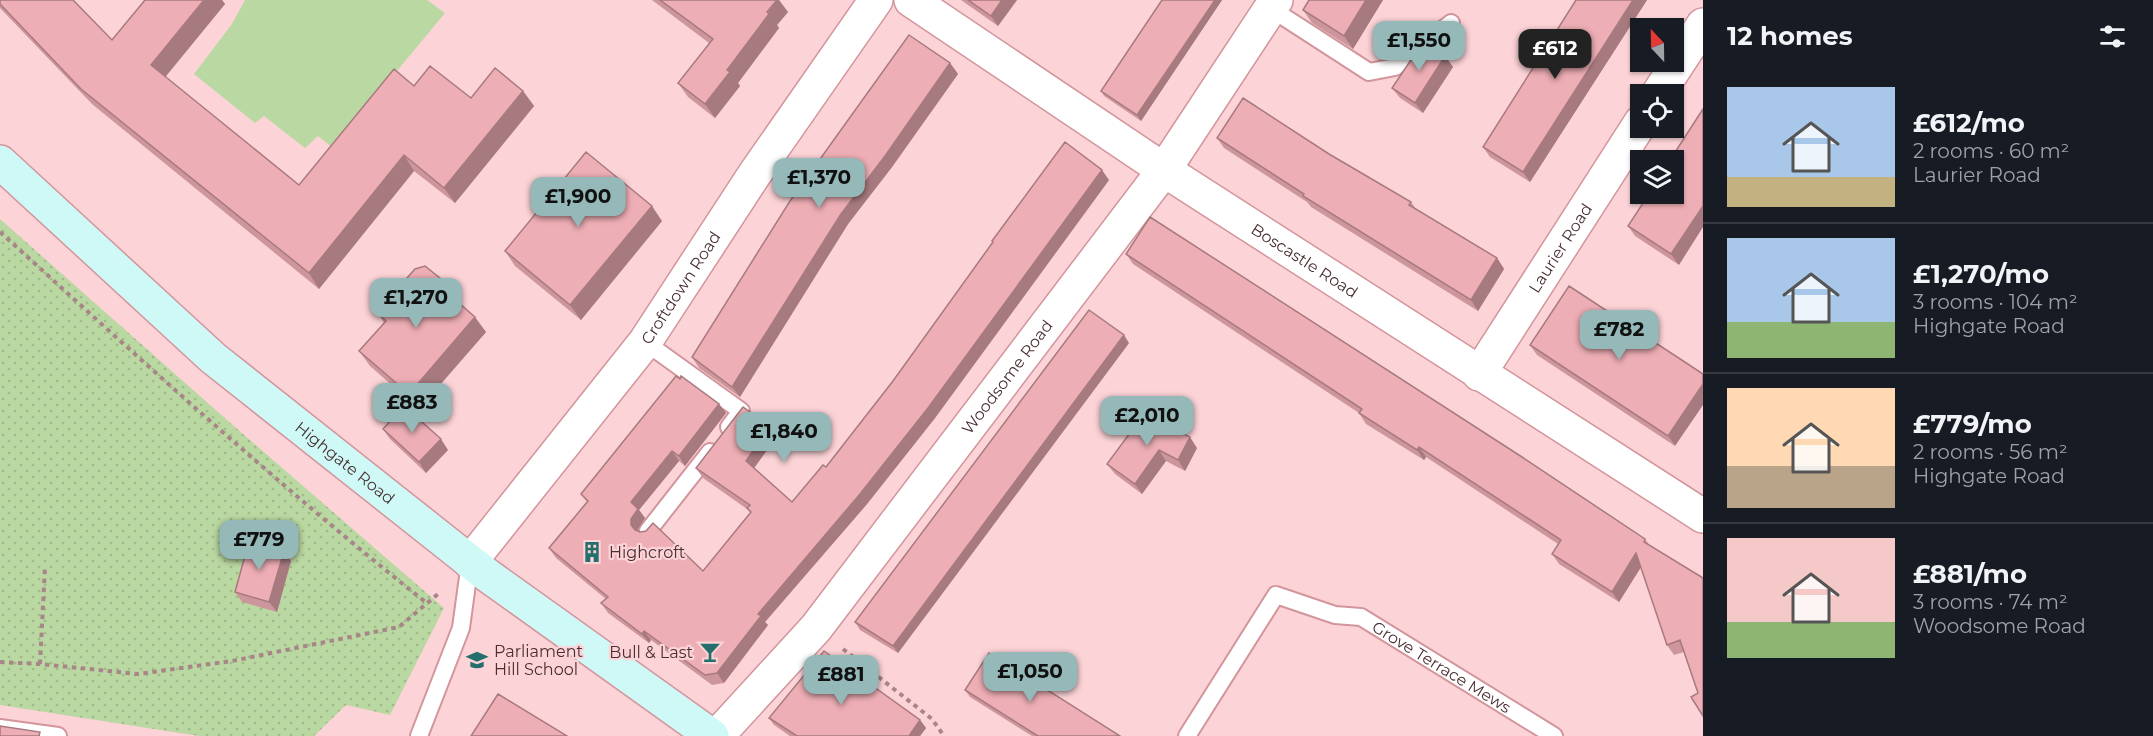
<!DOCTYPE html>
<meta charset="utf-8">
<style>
:root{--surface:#171b24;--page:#20242c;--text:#f1f3f6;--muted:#9ea1a6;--line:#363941;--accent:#95b8b8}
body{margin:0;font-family:Montserrat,sans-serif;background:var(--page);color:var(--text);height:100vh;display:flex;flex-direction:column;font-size:22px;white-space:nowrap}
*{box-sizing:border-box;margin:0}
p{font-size:20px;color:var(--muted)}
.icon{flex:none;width:33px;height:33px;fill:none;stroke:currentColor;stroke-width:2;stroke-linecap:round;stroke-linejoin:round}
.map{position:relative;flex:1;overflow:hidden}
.sheet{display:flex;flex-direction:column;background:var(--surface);width:450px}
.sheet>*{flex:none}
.needle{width:39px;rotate:338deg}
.fabs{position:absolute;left:1630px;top:18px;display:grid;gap:12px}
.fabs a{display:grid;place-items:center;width:54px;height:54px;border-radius:0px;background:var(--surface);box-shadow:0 2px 4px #0004;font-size:30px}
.price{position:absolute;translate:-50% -51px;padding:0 14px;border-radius:12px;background:var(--accent);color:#111;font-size:20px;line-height:39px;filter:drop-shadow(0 2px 3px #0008)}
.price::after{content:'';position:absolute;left:50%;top:36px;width:18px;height:14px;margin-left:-9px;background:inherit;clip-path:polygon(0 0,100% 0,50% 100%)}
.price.selected{background:#222;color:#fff}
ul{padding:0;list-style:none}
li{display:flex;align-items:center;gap:18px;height:150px;padding:0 24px}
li+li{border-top:2px solid var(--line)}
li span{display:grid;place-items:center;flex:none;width:168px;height:120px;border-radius:0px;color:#555}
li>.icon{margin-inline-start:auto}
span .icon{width:72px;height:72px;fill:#fffc;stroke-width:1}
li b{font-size:26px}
h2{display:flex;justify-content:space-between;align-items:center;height:72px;padding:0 24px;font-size:26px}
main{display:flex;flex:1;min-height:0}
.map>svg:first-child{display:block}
.grass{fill:#bad8a1}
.park{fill:url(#park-dots)}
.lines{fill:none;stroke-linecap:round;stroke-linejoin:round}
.lane-casing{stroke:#d3959c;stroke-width:20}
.street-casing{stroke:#d3959c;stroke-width:36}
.secondary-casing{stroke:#d3959c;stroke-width:36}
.path{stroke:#a78588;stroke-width:4;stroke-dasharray:4.5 4.5;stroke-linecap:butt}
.lane{stroke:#fff;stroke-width:16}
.street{stroke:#fff;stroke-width:33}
.secondary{stroke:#cef9f7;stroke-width:33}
.wall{fill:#cd969c}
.shaded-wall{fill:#a77a7f}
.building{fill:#eeaeb5;stroke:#a77a7f;stroke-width:1.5}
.labels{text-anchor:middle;stroke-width:4.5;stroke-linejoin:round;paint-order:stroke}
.street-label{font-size:16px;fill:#492f32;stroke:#fcd3d7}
.poi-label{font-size:16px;fill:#492f32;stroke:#fcd3d7;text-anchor:start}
</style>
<main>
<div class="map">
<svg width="1703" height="736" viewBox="0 0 1703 736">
<defs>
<pattern id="park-dots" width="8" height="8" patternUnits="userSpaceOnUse" patternTransform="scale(1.5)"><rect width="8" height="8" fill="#bad8a1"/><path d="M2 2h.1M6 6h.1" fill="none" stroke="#a1ba8b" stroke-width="1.8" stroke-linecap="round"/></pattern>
</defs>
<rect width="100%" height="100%" fill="#fcd3d7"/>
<path class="grass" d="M245,0h182l18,13 -112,135 -15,-12 -13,12 -41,-32 -9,7 -61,-49 38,-50z"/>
<path class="park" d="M0,219l236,209 208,180 -54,107 -44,-10 -32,31h-115l-199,-31z"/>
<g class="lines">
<defs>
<g id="lane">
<path d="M1270,8l99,64 26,-5 56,-44"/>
<path d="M645,342l96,69 -12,16"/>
<path d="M648,531l62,-79"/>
<path d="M0,728l58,8"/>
<path d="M419,736l42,-108 9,-66"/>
<path id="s1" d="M1187,736l89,-141 59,20 26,2 193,119"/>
</g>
<g id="street">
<path id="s2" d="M911,0l253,170 539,346"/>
<path d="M1658,94l45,-69"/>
<path id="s3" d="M1479,374l162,-252"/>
<path id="s4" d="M470,562l175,-220 109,-167 122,-175"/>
<path id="s5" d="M717,736l99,-108 348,-458 112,-170"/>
</g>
<g id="secondary">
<path id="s6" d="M0,162l213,196 274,217 225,161"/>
</g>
</defs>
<use href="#lane" class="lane-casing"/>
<use href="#street" class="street-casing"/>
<use href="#secondary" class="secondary-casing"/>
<path class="path" d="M0,232c140,127 280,255 428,372
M843,649l89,70 12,17
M0,662l40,2 98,10 94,-13 167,-34 39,-33
M40,664l5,-97"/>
<use href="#lane" class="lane"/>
<use href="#street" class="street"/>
<use href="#secondary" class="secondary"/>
</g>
<path class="wall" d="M0,0l112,40 33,-40h77l3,4 -60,73 134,108 115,-99 57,12 52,-7 11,15 -79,97 -41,-32 -95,118 -227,-185 -92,-96z
M652,0h127l9,12 -11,13 2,3 -41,55 2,3 -25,32 -27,-21 -10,-14 31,-40z
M961,0h56l-19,26z
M1162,0h60l-81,121 -37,-25 -3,-5z
M1309,0h74l-30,49 -41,-26 -9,-13z
M1576,0h71l-117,182 -40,-25 -7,-10z
M1445,56l8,11 -30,46 -23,-15 -8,-10z
M950,63l8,11 -66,93 -44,57 -108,173 -41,-29 -7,-11z
M1217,138l112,16 82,48 5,7 81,49 7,11 -26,42 -167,-104 -4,-5 -83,-54z
M1109,180l-174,238 -68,86 -102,118 3,3 -44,58 -12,2 -61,-45 -2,3 -41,-30 -7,-10 5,-4 -50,-41 -7,-10 38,-46 -6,-8 138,-90 7,9 -41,53 -6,-5 -40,49 6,8 -7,11v2l65,40 48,-58 -4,-4 -44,-31 -7,-10 81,-32 -23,32 38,34 34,-35 67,-86 100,-138 -1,-2z
M1649,194l30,71 -44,-29 -7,-10z
M662,221l-81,99 -66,-54 -10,-15z
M1126,254l519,285 5,7 48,147 -14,-41 -10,3 -7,-10 -26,-78 -22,35 -60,-38 -7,-10 6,-10 -132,-87 -2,3 -58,-36 -7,-11 -226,-149z
M1569,286l106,160 -138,-91 -7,-10z
M451,294l1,3 34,35 -67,77 -49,-43 -11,-15 25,-28 -7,-11z
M1129,343l-231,310 -38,-23 -5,-8z
M1144,414l53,34 -12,23 -19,-10 -24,33 -27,-20 -8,-10z
M383,429l65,21 -22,23 -36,-34z
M284,551l7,10 -14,51 -35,-10 -7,-10z
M965,690l155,46h-88l-62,-39z
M769,718l151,2 6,8 -6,8h-130l-16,-11z"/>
<path class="shaded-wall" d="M204,0h18l3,4 -63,77 -11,-16z
M777,0h2l9,12 -11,13 2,3 -41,55 2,3 -25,32 -10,-14 22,-34z
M1002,0h15l-19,26 -7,-10z
M1215,0h7l-81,121 -4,-6z
M1366,0h17l-30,49 -9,-13z
M1633,0h14l-117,182 -7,-10z
M1445,56l8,11 -30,46 -8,-10z
M950,63l8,11 -66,93 -44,57 -108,173 -8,-10 109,-173z
M523,91l11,15 -79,97 -11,-15z
M404,155l10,16 -95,118 -10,-16z
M1102,170l7,10 -174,238 -68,86 -102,118 3,3 -44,58 -7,-10 41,-59z
M652,206l10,15 -81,99 -11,-15z
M1703,206v21l-24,38 -8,-11z
M1497,258l7,11 -26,42 -7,-11z
M441,279l10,15 2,10 -10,-15z
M475,317l11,15 -67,77 -10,-15z
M1124,335l5,8 -231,310 -5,-7z
M1703,384v21l-28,41 -7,-10z
M719,404l7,9 -41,53 -6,-10z
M770,426l7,10 -25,35 -6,-10z
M1190,437l7,11 -12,23 -7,-11z
M441,439l7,11 -22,23 -7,-11z
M1419,447l7,10 -2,3 -7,-10z
M1159,450l7,11 -24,33 -7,-10z
M672,451l7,10 -40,49 6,8 -7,11v5l-7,-9v-23z
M284,551l7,10 -14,51 -8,-10z
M1636,553l7,11 -24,38 -7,-10z
M644,631l7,9 -2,3 -7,-9z
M920,720l6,8 -6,8h-11z"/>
<path class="building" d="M0,0h73l39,40 33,-40h59l-53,65 148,120 95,-116 20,17 16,-20 41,32 24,-30 28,23 -79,97 -40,-33 -95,118 -228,-184 -81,-85z
M660,0h117l-10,12 2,2 -42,56 3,2 -25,32 -27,-21 35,-44z
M968,0h34l-11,16z
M1162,0h53l-78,115 -36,-24z
M1309,0h57l-22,36 -41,-26z
M1576,0h57l-110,172 -40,-25z
M909,35l41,28 -65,93 -44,58 -109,173 -40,-30 98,-156z
M1423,42l22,14 -30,47 -23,-15z
M1243,98l86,56 82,48 -2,3 88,53 -26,42 -168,-104 1,-2 -87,-56z
M1703,109v97l-32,48 -43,-28 21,-32h25v-34h-4z
M1065,142l37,28 -174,238 -68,86 -102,120 3,2 -44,57 -12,2 -61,-44 -2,3 -41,-31 7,-6 -59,-49 39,-47 -7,-7 95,-118 4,3 1,-3 38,28 -40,52 -7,-5 -41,51 7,7 -7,10v6l4,5 5,2 6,-1 7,-8 50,48 48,-59 -4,-4 3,-3 -54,-37 47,-61 27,19 -24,35 46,41 31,-37 3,2 67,-86 100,-139 -1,-1z
M586,152l66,54 -82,99 -65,-54z
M1150,217l372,240 123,82 -1,3 59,36v138l-12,-19 7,-4 -18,-53 -13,5 -31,-92 -24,39 -60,-38 9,-14 -142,-93 -2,3 -58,-37 3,-4 -236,-155z
M425,266l16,13 2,10 32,28 -66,77 -50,-43 27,-30 -9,-9 38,-43z
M1569,286l134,88v10l-35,52 -138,-91z
M1089,310l35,25 -231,311 -38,-24z
M404,406l37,33 -22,23 -36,-33z
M1144,414l46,23 -12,23 -19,-10 -24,34 -28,-20z
M249,541l35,10 -15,51 -34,-10z
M824,651l96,69 -11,16h-112l-28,-18z
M989,653l131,83h-82l-73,-46z
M498,694l69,42h-96z
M0,726l40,6 -1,4h1h-40z"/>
<defs>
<symbol id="building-bare" viewBox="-9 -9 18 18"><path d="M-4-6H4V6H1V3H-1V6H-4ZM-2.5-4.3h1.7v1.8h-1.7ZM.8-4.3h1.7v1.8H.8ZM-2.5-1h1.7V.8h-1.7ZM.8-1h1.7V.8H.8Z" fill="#246f6c" stroke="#fcd3d7" stroke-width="2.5" paint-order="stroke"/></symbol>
<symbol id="bar-bare" viewBox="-9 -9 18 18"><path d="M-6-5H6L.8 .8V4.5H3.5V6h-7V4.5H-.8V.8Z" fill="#246f6c" stroke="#fcd3d7" stroke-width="2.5" paint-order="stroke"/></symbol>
<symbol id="school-bare" viewBox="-9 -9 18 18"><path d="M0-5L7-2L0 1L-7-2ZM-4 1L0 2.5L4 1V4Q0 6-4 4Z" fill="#246f6c" stroke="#fcd3d7" stroke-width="2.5" paint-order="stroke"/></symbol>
</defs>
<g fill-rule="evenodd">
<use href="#building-bare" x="577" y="537" width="30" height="30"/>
<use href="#bar-bare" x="695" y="637" width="30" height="30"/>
<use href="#school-bare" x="462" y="645" width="30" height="30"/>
</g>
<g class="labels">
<g class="street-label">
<text dy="6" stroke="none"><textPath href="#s3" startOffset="150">Laurier Road</textPath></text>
<text dy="6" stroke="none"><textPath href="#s2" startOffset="472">Boscastle Road</textPath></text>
<text dy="6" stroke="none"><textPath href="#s4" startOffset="346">Croftdown Road</textPath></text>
<text dy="6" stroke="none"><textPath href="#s5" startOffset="462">Woodsome Road</textPath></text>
<text dy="6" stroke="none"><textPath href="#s6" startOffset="458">Highgate Road</textPath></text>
<text dy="6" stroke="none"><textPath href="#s1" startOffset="350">Grove Terrace Mews</textPath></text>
</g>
<g class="poi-label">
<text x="609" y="558">Highcroft</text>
<text x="494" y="657">Parliament<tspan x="494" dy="18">Hill School</tspan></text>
<text x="693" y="658" text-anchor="end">Bull &amp; Last</text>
</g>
</g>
</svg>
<div class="fabs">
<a><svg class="needle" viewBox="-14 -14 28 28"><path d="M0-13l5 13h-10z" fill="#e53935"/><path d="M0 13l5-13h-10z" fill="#9ea1a6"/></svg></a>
<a><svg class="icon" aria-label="locate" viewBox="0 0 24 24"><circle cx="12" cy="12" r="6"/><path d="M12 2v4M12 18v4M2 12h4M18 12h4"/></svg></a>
<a><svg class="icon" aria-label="layers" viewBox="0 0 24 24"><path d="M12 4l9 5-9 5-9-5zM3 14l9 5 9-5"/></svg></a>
</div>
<b class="price" style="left:1419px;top:72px">£1,550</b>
<b class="price selected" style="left:1555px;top:80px">£612</b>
<b class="price" style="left:819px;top:209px">£1,370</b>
<b class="price" style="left:578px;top:228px">£1,900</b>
<b class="price" style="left:416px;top:329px">£1,270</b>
<b class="price" style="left:1619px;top:361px">£782</b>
<b class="price" style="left:412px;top:434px">£883</b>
<b class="price" style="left:1147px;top:447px">£2,010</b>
<b class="price" style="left:784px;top:463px">£1,840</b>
<b class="price" style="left:259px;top:571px">£779</b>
<b class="price" style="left:1030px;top:703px">£1,050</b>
<b class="price" style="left:841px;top:706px">£881</b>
</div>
<section class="sheet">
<h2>12 homes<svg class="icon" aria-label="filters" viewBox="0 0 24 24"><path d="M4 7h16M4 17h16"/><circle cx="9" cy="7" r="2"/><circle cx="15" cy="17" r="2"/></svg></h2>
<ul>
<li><span style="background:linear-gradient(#a9c7e8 75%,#c2b280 0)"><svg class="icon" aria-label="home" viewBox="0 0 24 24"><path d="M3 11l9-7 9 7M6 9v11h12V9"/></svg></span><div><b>£612/mo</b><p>2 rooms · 60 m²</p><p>Laurier Road</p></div></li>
<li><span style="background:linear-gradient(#a9c7e8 70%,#8fb573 0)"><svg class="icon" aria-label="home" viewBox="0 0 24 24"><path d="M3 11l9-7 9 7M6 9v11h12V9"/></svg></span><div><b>£1,270/mo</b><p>3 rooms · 104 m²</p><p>Highgate Road</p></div></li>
<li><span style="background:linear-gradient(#ffd9b3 65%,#b9a48a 0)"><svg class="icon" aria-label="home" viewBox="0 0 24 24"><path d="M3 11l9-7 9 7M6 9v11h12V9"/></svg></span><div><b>£779/mo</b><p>2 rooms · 56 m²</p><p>Highgate Road</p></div></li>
<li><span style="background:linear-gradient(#f6c9c9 70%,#8fb573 0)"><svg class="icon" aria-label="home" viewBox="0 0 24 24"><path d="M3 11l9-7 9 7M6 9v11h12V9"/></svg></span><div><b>£881/mo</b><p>3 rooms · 74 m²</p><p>Woodsome Road</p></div></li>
</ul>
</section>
</main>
